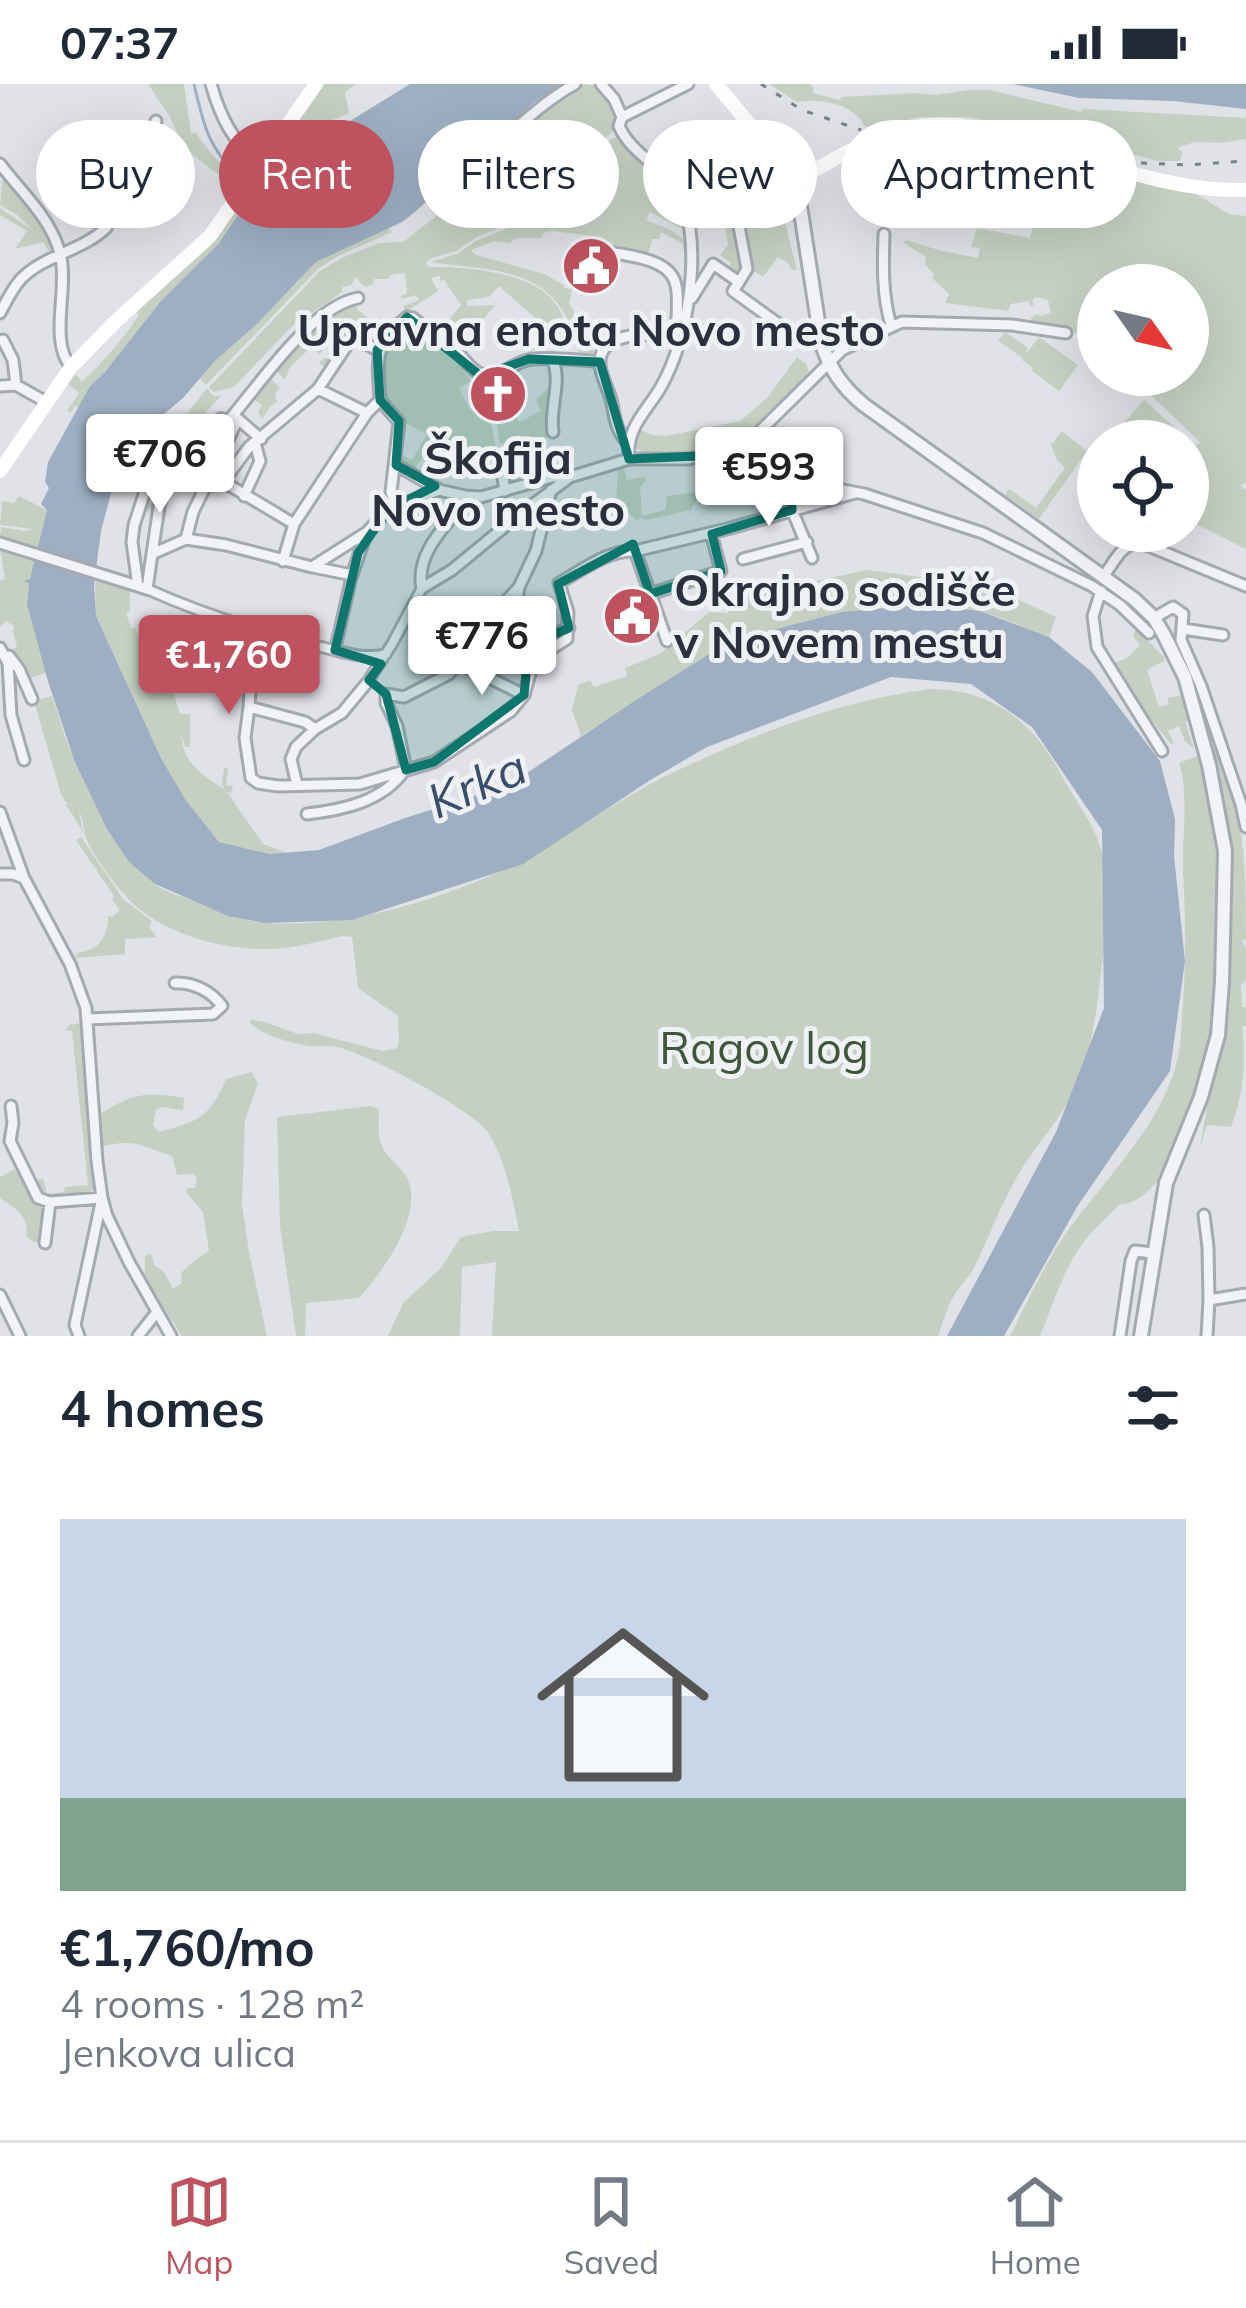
<!DOCTYPE html>
<meta charset="utf-8">
<style>
:root{--surface:#fff;--page:#f2f2f3;--text:#1f2937;--muted:#747a83;--line:#e0e1e3;--accent:#bf525f}
body{margin:0;font-family:Mulish,sans-serif;background:var(--page);color:var(--text);height:100vh;display:flex;flex-direction:column;font-size:45px;white-space:nowrap}
*{box-sizing:border-box;margin:0}
p{font-size:39px;color:var(--muted)}
.icon{flex:none;width:66px;height:66px;fill:none;stroke:currentColor;stroke-width:2;stroke-linecap:round;stroke-linejoin:round}
.map{position:relative;height:1252px;overflow:hidden}
.sheet{display:flex;flex-direction:column;background:var(--surface);flex:1}
.sheet>*{flex:none}
.top-card{position:absolute;left:36px;top:36px;width:1176px;height:108px;display:flex;gap:24px}
.needle{width:78px;rotate:124deg}
.controls{position:absolute;left:1077px;top:180px;display:grid;gap:24px}
.controls a{display:grid;place-items:center;width:132px;height:132px;border-radius:50%;background:var(--surface);box-shadow:0 12px 48px #0002;font-size:60px}
.price{position:absolute;translate:-50% -102px;padding:0 27px;border-radius:12px;background:#fff;color:#222;font-size:39px;line-height:78px;filter:drop-shadow(0 3px 6px #0008)}
.price::after{content:'';position:absolute;left:50%;top:72px;width:36px;height:27px;margin-left:-18px;background:inherit;clip-path:polygon(0 0,100% 0,50% 100%)}
.price.selected{background:var(--accent);color:#fff}
ul{padding:0;list-style:none}
li{display:grid;align-content:center;gap:24px;height:636px;padding:0 60px}
li span{display:grid;place-items:center;height:372px;border-radius:0px;color:#555}
li>.icon{margin-inline-start:auto}
span .icon{width:216px;height:216px;fill:#fffc;stroke-width:1}
li b{font-size:51px}
h2{display:flex;justify-content:space-between;align-items:center;height:144px;padding:0 60px;font-size:51px}
.chip{padding:0 42px;border-radius:54px;background:var(--surface);box-shadow:0 12px 48px #0002;font-size:42px;line-height:108px}
.chip.selected{background:var(--accent);color:#fff}
.status{display:flex;justify-content:space-between;align-items:center;height:84px;padding:0 60px;background:var(--surface);direction:ltr}
.status svg{height:33px;fill:currentColor}
.tabs{display:flex;justify-content:space-around;align-items:center;height:168px;border-top:3px solid var(--line);background:var(--surface);font-size:33px;color:var(--muted)}
.tabs a{display:grid;justify-items:center;gap:6px}
.tabs .selected{color:var(--accent)}
.map>svg:first-child{display:block}
.green{fill:#c5d0c2}
.water{fill:#9eafc3}
.lines{fill:none;stroke-linecap:round;stroke-linejoin:round}
.stream{stroke:#9eafc3;stroke-width:3}
.pedestrian-casing{stroke:#a6a9b1;stroke-width:14}
.minor-casing{stroke:#a6a9b1;stroke-width:15}
.tertiary-casing{stroke:#a6a9b1;stroke-width:18}
.pedestrian{stroke:#f2f3f6;stroke-width:8}
.minor{stroke:#f2f3f6;stroke-width:9}
.tertiary{stroke:#f2f3f6;stroke-width:12}
.secondary{stroke:#fff;stroke-width:14}
.rail{stroke:#7b828f;stroke-width:3;stroke-dasharray:6 12;stroke-linecap:butt}
.marked{fill:#0f766e;fill-opacity:0.2;stroke:#0f766e;stroke-width:9;stroke-linejoin:round}
.labels{text-anchor:middle;stroke-width:10;stroke-linejoin:round;paint-order:stroke}
.poi-label{font-size:45px;font-weight:bold;fill:#2a303d;stroke:#eff1f5}
.park-label{font-size:45px;fill:#3e5739;stroke:#eff1f5}
.water-label{font-size:48px;font-style:italic;fill:#394e6c;stroke:#eff1f5}
</style>
<div class="status"><b>07:37</b><svg viewBox="0 0 49 12"><path d="M0 12V9h3v3zM5 12V6h3v6zM10 12V3h3v9zM15 12V0h3v12zM26 1h20v11H26zM47 4h2v5h-2z"/></svg></div>
<div class="map">
<svg width="1246" height="1252" viewBox="0 0 1246 1252">
<rect width="100%" height="100%" fill="#e0e2e7"/>
<path class="green" d="M148,0h36l7,49h5c12,19 28,33 43,51l-3,4 -52,-40 -14,-31z
M324,0h32l-11,8 4,21 -48,20 -3,-4 1,-8z
M581,0c31,1 37,20 31,48l-37,33 -35,46 -63,26 -21,14 -27,8 -3,5 3,3c33,-1 97,5 121,30 13,13 19,35 26,52l-4,-7 -5,2 -5,-11 -33,20 -5,-7 21,-19 -46,-41 -10,11 -22,3v6l28,-1 -19,23 -11,-7 -12,8 -3,-1 -8,9 -4,-3 23,-29 -17,-25 -4,1v-5l-9,2 7,13 -34,22v-7l15,-6 -3,-5 -14,4 -1,-3 6,-3 -2,-20 -15,2 -1,4h-15l-1,5 -8,3 -10,-10 -3,8 -10,2v5l-34,24 -8,2 -66,69 -20,5 -5,-5 111,-116 22,-13 37,-15 24,-1 31,-24 12,-17 6,-3 7,9 36,-17 -10,-18 1,-10 76,-66z
M769,0h40l4,2v7l27,7 2,-3 77,-4 16,2 34,-5h21l91,22 2,-3 163,9v21l-27,4 -24,-1 -16,5 -1,3 5,1 -3,10h-23l-21,-6 -41,-1 -91,-30 -36,-7h-50l-43,12 -11,-3c-9,-22 -45,-28 -67,-24z
M936,45l37,1 220,62 36,22 17,2v266l-6,4 6,4v59l-58,-29v-79h-80l36,-41 51,45 6,-2 -71,-68h58v-90h-90v60l-34,-19 -32,-4 -1,-5 6,-3 4,2 10,-3 -3,-13 -12,-3 -4,3 2,5 -4,1 -1,-5 -18,3 -3,7 -63,-8 4,-9 -17,-16 2,-3 -9,-11 1,-7 -22,-14 2,-3 36,11 36,7 2,-10 -9,-1 6,-19 53,10 4,-16 -15,-3 1,-7 -17,-4 1,-11 34,3 8,-29 -43,-11 -35,-2 -7,-12 -12,17 -33,14 -8,-24 -19,-7 -12,12 -6,-2 -19,14 1,-6c25,-23 50,-29 83,-35z
M614,53l61,54 11,40 -36,-19 -4,8 25,10 15,11 2,25 -6,-23 -21,-11 -2,7h-7l-4,18 -46,-13 -1,-7 -49,-6 -7,1 -4,6h-24l-8,5 -15,-2 -23,9 5,5 68,19 20,11v3l8,1 -3,14 11,20 4,-1c5,10 13,26 8,36l-12,-1c-18,-89 -74,-85 -150,-95l27,-8 19,-13 65,-27 32,-43z
M766,80c16,35 21,69 31,106h-5l-5,-8 -9,-5 -15,20 -18,-12 -9,7 -7,-5 2,-4 -11,-8 8,-10 -4,-27 17,-2c6,-17 23,-34 25,-52z
M2,96c23,9 42,44 53,67l-3,9 -9,-14 -28,7 12,-18 -27,-16v-7l34,23 -17,-16 -17,-10z
M244,115l2,3 -28,42 -58,58 -55,70 -15,14 -11,22 -4,-2 -4,7 -4,-2 12,-18 -11,-9 7,-10 7,8c23,-22 40,-42 57,-67l-3,-3 72,-64z
M388,144l4,4 -54,24 -19,12 -113,117 -6,-6 16,-19 40,-35 60,-63z
M353,217l5,9 15,12 -10,12 10,8 3,-3 4,3 -4,5 -16,-9 3,-4 -3,-3 -33,37 -8,-5 5,-5 7,1 13,-18 -10,-7 -14,20 -10,-6 -20,19 -5,13 -8,-8 -7,6 10,10 -5,6 2,8 -7,5 -8,12 -4,-7 4,-7 -10,-7v-4l46,-51 48,-40z
M397,245l3,2 -3,4 12,10c28,-7 34,0 56,19l-3,5 9,12 -12,7 12,23 16,-6 12,56 -23,2 1,9 -4,1 -36,-10 -1,2 -13,-8 -9,12 -13,-8v-13l2,1 -1,6 10,5 15,-26 -23,-12 -23,-29 2,-47z
M1005,248l23,16 -3,7 14,-18 39,28 -19,26 -27,-20 1,-3 -11,-8 1,-2 -25,-17z
M797,273l9,7 3,8 -60,61 -26,13 -34,6h-47l-9,-6v-8l6,-9 13,6 14,1 74,-15 28,-24z
M542,281c21,20 4,27 5,49 0,5 4,17 5,21l-10,4 5,17 -18,7 -5,-25 -24,6 -5,-30 7,6 12,-6 5,8 22,-11 -5,-11c13,-14 22,-15 6,-35z
M207,304l6,8h8l-33,35 -4,16 -20,20 -3,13 5,4 -10,26 -7,-1 -5,7 -5,25 2,-25 14,-43h3l9,-20 -5,-2 6,-3 2,-4 -5,-2z
M1062,347l25,20 -48,68 -34,-24 4,-6 27,19 29,-40 -8,-8 -6,-15z
M624,385l3,11 17,-3 2,3 -6,8 2,28 23,-6 2,-14 29,-4 1,6 -6,12 -44,10 -7,-2 -3,3 -21,-18 2,-33z
M19,412l28,14 -9,40 -38,-12 1,-11 23,4 9,-2 -33,-4 2,-24 12,2z
M0,464l36,11 -6,21h-6l5,3 -2,19 19,71 -19,6 -19,-28 9,-4 -4,-15 1,-6 -8,-5 -6,6v-47l5,-1z
M867,486l121,16 68,31 -7,20c-23,-9 -47,-20 -70,-26 -84,-20 -168,11 -249,30l-1,-3 -15,7 -6,11 -127,80 -9,-26 6,-25 12,-5 4,7 33,-11 -2,-8 35,-14 49,-42 19,1v-19l79,-11z
M95,494l35,12v21l-4,2 5,15h4l18,45 19,15 8,26h10v33h-5l-4,-15c2,33 19,40 44,58l-3,-6 2,-16h4l-2,17 7,1 -2,7 -4,-1 36,52 24,9 -17,1 -51,-12 -34,-43 -24,-41 -65,-142z
M1136,545l28,28v4l-17,9 12,37 10,-3 -2,-6 16,-3 13,45 -6,-19h-5l9,28 -9,-8 -6,-15 -11,5 6,13 -4,-1 -47,-58 4,-4 -13,-18 12,-4 14,-14 -7,-9z
M931,605c61,0 102,33 130,85 12,24 31,46 39,72 11,37 7,81 2,118 -5,42 -8,77 -24,116 -15,37 -33,54 -54,85 -20,32 -32,65 -48,99 -5,11 -14,19 -21,30 -8,12 -12,28 -17,42h-446l4,-74 -34,5 -2,69h-72l15,-33 38,-35 20,-31 32,-6h26c-6,-32 -13,-69 -30,-97 -16,-25 -122,-80 -152,-87 -9,-2 -18,0 -27,-1 -17,-2 -49,-11 -60,-23l1,-3 14,2 33,12 15,-1 70,18 14,-3c4,-12 0,-20 1,-32l-40,-28 -6,-51 -9,-1c-24,5 -50,13 -74,13 -50,1 -114,-17 -146,-56 -11,-12 -31,-40 -37,-55 -3,-9 -2,-17 -7,-27l4,21 -18,-29 7,3 -7,-5 -4,-7 -27,-93 18,-5c7,20 12,41 21,61 6,15 75,122 84,129 10,6 23,10 34,14 25,11 50,21 78,23 78,5 177,-24 246,-59 54,-27 102,-65 157,-91 81,-39 169,-73 259,-84z
M1212,661c34,59 34,128 34,194l-4,2 4,7v33l-5,3 1,23h4v18l-4,2c4,35 2,66 -11,100l-24,-2 -7,22 9,-52 15,-53 4,-42 5,-116 -3,-49z
M1200,671l17,77 2,54 -8,145 -8,39 -30,74c1,21 -22,50 -41,58 -13,5 -7,-2 -17,7 -10,10 -23,22 -32,34 -20,27 -30,62 -43,93h-30c18,-35 34,-72 57,-104 37,-52 87,-99 107,-160 6,-18 7,-36 8,-54 4,-50 4,-97 1,-147 -1,-32 6,-80 -4,-108z
M81,753l42,62 29,22 -3,6 8,10 -32,2v15l-51,4 5,-6c20,-1 29,-16 29,-36l4,1 8,-7 -8,-10 2,-4 -38,-56z
M81,939l14,167c-9,4 -41,10 -51,7 -7,-3 -10,-11 -13,-17l12,-1 4,15 17,-2 1,-5 23,-2 -16,-154 -6,-1 3,-5z
M252,988l6,12 -13,36 -3,84 7,48 18,84h-85l-37,-56v-24l6,-3 3,12 10,7 9,17 9,-6 -1,-10 9,-9 19,-13 -6,-39 -17,-20 1,-4h8l2,-11 -5,-3 -15,1 -5,-19c-33,-10 -35,-18 -72,-9l-1,-32c32,-22 48,-24 85,-17l-1,12 -22,-3 -5,3 -3,15 6,7c42,-12 49,-13 67,-53z
M371,1022l8,3c0,12 -2,28 4,39 5,11 18,18 24,30 18,35 -24,94 -48,120l-53,5 -1,33h-9l-16,-110 -3,-109z
M15,1085l20,33 14,4 -7,36h-8l-8,-6c4,-21 -12,-28 -26,-38v-21z"/>
<path class="water" d="M410,0h151l-29,20 -117,108 -13,10 -86,40 -60,63 -40,35 -33,38 -32,27 -14,15 -20,31 -16,60 -7,53 2,32 65,142 24,41 34,43 51,12 49,-4 86,-32 104,-33 127,-85 94,-59 112,-29 86,-8 52,7 69,26 43,35 68,89 15,58 -1,37 11,105 -15,110 -93,136 -73,129h-57l109,-204 48,-124 -2,-178 -70,-103 -61,-43 -80,-7 -184,70 -55,32 -129,85 -171,56 -87,3 -37,-7 -73,-32 -26,-22 -22,-33 -33,-69 -27,-82 -20,-74 2,-21 -6,-2 7,-2 17,-69 -6,-6 8,-16 -4,-6 3,-20 42,-76 15,-14 55,-70 58,-58 41,-60 20,-10 37,-32z
M1012,0h234v25l-73,-8 -94,-3z"/>
<g class="lines">
<path class="stream" d="M194,0c10,44 15,65 49,98"/>
<defs>
<path id="pedestrian" d="M159,423c8,-29 38,-70 62,-89l7,3
M147,505c57,26 113,43 174,58 23,5 42,13 65,7
M335,566l17,-75
M366,600l26,-40 30,-56"/>
<path id="minor" d="M211,0c9,32 22,59 49,80
M601,0l13,15 8,18
M622,33l-3,9c13,31 53,44 65,77 17,52 4,134 -22,182 -15,27 -36,41 -33,74
M622,33l66,-33
M0,80c22,29 54,57 61,94 7,32 -12,84 10,109
M460,99c35,-34 72,-75 115,-99
M884,150c-1,31 -2,61 7,91
M597,166c22,5 70,6 78,32 5,14 1,34 2,49
M739,198l8,-13 -12,-64 10,-14
M692,214l21,-34 26,18 -6,9 62,45
M0,229c6,-11 12,-24 21,-34 23,-24 61,-28 85,-51l50,-107
M3,256l10,20 3,25
M480,290v14l10,16
M0,302l16,-1 30,17
M318,305l49,24
M380,316c-2,-41 -8,-54 27,-83l6,1c14,13 32,22 45,35 7,7 13,16 21,20 17,9 30,-7 45,-12 12,-5 61,-1 76,1
M380,316l19,22 -8,70 5,14
M238,335l23,20
M228,337c31,-35 82,-114 130,-123
M553,348c-4,-24 9,-49 0,-71
M627,358c-12,-12 -12,-26 -16,-43 -3,-11 -11,-24 -11,-36 -1,-34 56,-29 79,-27
M698,372l10,8 156,30 119,39 109,53 28,19 29,28
M396,381l42,24
M501,381l4,26
M791,395l1,31 20,48
M222,397l72,43
M223,398l26,-35 69,-58 35,-53 24,14
M244,412l16,-35 -5,-18
M465,412l-3,9c-19,23 -47,51 -40,83l30,-18 68,-56 50,-37 59,-18h60l41,-11 27,-14 85,-84 60,-28 110,3 54,8
M1089,421l9,7
M1124,447l15,11
M186,455l7,-27 45,-93 -5,-3
M0,459l147,46 5,-35 34,-15 40,6 86,22 55,-35 21,-22 51,-20 26,6 16,1 71,-20h18
M635,467l32,90
M152,470l7,-47
M743,475l64,-17
M283,477l11,-37 73,-111 13,-13
M313,483l39,8 13,-38
M1103,493c11,-14 17,-32 36,-35l107,44
M138,502l-6,-44 2,-17 29,-88
M1101,507l-8,25 4,31 65,104
M650,510l71,-23 -10,-38
M1154,534l19,-11 10,7 -2,26 20,46 40,118 5,23
M1183,545l40,6
M529,561l40,-17
M261,563l-11,41 -1,19 56,15 10,7
M0,564l8,15 3,52 13,45
M9,572l10,13 13,30
M534,576l33,-21 1,-27 -9,-29c22,-12 50,-34 76,-32l92,-22 128,-36
M459,579l65,32
M201,583l-1,8 6,6 44,7
M249,623l-4,31 6,40 7,5 20,3 82,-2 74,-22 77,-51 13,-16 10,-35 -5,-15 -17,-15 7,-43 17,-36 15,-61
M406,686l-9,-44 -11,-23v-9l18,3 45,-23 47,-62 23,-25
M297,701l-6,-26 5,-12 19,-18 27,-16 24,-29
M0,728l24,66 46,86 16,44 11,153 5,37 5,18 22,46 42,74
M307,730c35,-4 75,-12 97,-43
M0,790h13l11,4
M87,935l126,-5 9,-8c-11,-15 -29,-24 -47,-23
M11,1022l2,17 -3,18 28,57 12,4 52,-4 -27,127 4,11
M1204,1131l4,32 1,53
M45,1159l5,-41
M0,1211l20,41
M138,1252l19,-24
M1120,1252l11,-75 4,-10 18,2
M1207,1252l2,-36 37,-6"/>
<path id="tertiary" d="M796,96l25,161c8,27 21,46 43,64l270,194 20,19 10,17 21,42 24,88 16,86 -3,131 -4,53 -17,62 -35,86 -25,153"/>
</defs>
<use href="#pedestrian" class="pedestrian-casing"/>
<use href="#minor" class="minor-casing"/>
<use href="#tertiary" class="tertiary-casing"/>
<use href="#pedestrian" class="pedestrian"/>
<use href="#minor" class="minor"/>
<use href="#tertiary" class="tertiary"/>
<path class="secondary" d="M716,0l80,96c35,-17 70,-43 108,-51 52,-11 87,1 136,16 67,20 135,47 206,45
M0,387l71,-104 44,-45 95,-86 106,-152"/>
<path class="rail" d="M761,0l41,26 59,20
M1141,79l45,2 60,-4"/>
</g>
<path class="marked" d="M407,233l74,59 48,-17 71,3 29,97 69,-3 93,23 1,31 -80,24 9,37 -71,23 -17,-50 -75,40 11,44 -40,17 -5,50 -90,67 -28,8 -20,-76 -17,-14 12,-16 -46,-14 23,-97 30,-43 47,-24 -39,-21 3,-44 -19,-21 -3,-50z"/>
<defs>
<symbol id="civic-disc" viewBox="-11 -11 22 22"><circle r="9.5" fill="#bf525f" stroke="#eff1f5"/><path d="M-.6-6.5H3V-4.5H.6V-3L4-1V1h2V6H-6V1h2V-1L-.6-3ZM-1.2 2.5V6h2.4V2.5Z" fill="#fff"/></symbol>
<symbol id="church-disc" viewBox="-11 -11 22 22"><circle r="9.5" fill="#bf525f" stroke="#eff1f5"/><path d="M-1.2-6h2.4v3.5h3.3v2.4h-3.3V6h-2.4V-.1h-3.3v-2.4h3.3Z" fill="#fff"/></symbol>
</defs>
<g fill-rule="evenodd">
<use href="#civic-disc" x="558" y="149" width="66" height="66"/>
<use href="#church-disc" x="465" y="277" width="66" height="66"/>
<use href="#civic-disc" x="599" y="499" width="66" height="66"/>
</g>
<g class="labels">
<g class="poi-label">
<text x="591" y="262">Upravna enota Novo mesto</text>
<text x="498" y="390">Škofija<tspan x="498" dy="52">Novo mesto</tspan></text>
<text x="674" y="522" text-anchor="start">Okrajno sodišče<tspan x="674" dy="52">v Novem mestu</tspan></text>
</g>
<g class="park-label">
<text x="764" y="980">Ragov log</text>
</g>
<g class="water-label">
<text transform="translate(477 700) rotate(-23)" y="17">Krka</text>
</g>
</g>
</svg>
<div class="controls">
<a><svg class="needle" viewBox="-14 -14 28 28"><path d="M0-13l5 13h-10z" fill="#e53935"/><path d="M0 13l5-13h-10z" fill="#747a83"/></svg></a>
<a><svg class="icon" aria-label="locate" viewBox="0 0 24 24"><circle cx="12" cy="12" r="6"/><path d="M12 2v4M12 18v4M2 12h4M18 12h4"/></svg></a>
</div>
<b class="price" style="left:160px;top:432px">€706</b>
<b class="price" style="left:769px;top:445px">€593</b>
<b class="price" style="left:482px;top:614px">€776</b>
<b class="price selected" style="left:229px;top:633px">€1,760</b>
<div class="top-card">
<a class="chip">Buy</a>
<a class="chip selected">Rent</a>
<a class="chip">Filters</a>
<a class="chip">New</a>
<a class="chip">Apartment</a>
</div>
</div>
<section class="sheet">
<h2>4 homes<svg class="icon" aria-label="filters" viewBox="0 0 24 24"><path d="M4 7h16M4 17h16"/><circle cx="9" cy="7" r="2"/><circle cx="15" cy="17" r="2"/></svg></h2>
<ul>
<li><span style="background:linear-gradient(#c9d6e8 75%,#7fa58c 0)"><svg class="icon" aria-label="home" viewBox="0 0 24 24"><path d="M3 11l9-7 9 7M6 9v11h12V9"/></svg></span><div><b>€1,760/mo</b><p>4 rooms · 128 m²</p><p>Jenkova ulica</p></div></li>
</ul>
</section>
<nav class="tabs">
<a class="selected"><svg class="icon" aria-label="map" viewBox="0 0 24 24"><path d="M3 6l6-2 6 2 6-2v14l-6 2-6-2-6 2zM9 4v14M15 6v14"/></svg>Map</a>
<a><svg class="icon" aria-label="saved" viewBox="0 0 24 24"><path d="M7 4h10v16l-5-4-5 4z"/></svg>Saved</a>
<a><svg class="icon" aria-label="home" viewBox="0 0 24 24"><path d="M3 11l9-7 9 7M6 9v11h12V9"/></svg>Home</a>
</nav>
